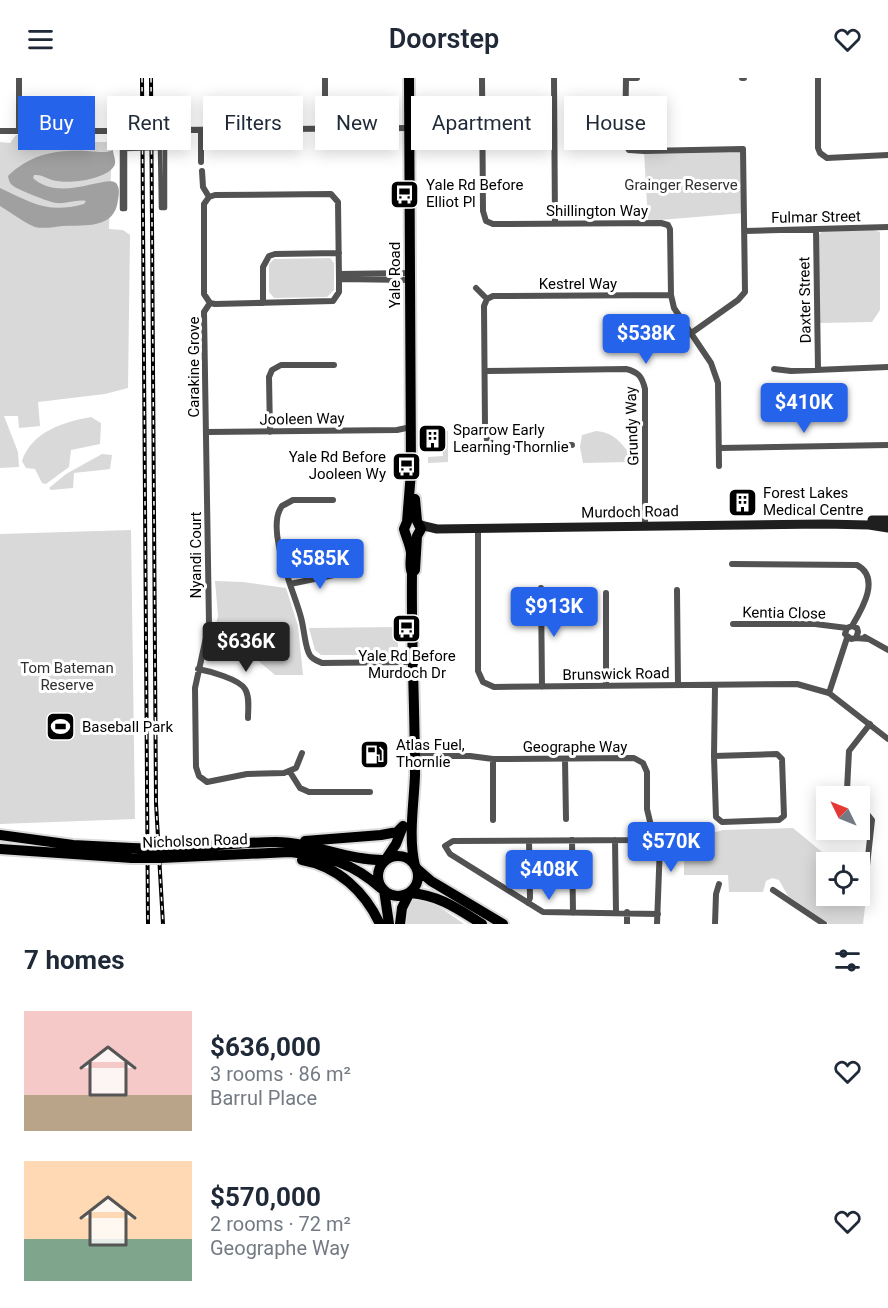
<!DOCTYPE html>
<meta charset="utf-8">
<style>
:root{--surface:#fff;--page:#f2f2f3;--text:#1f2937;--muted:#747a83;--accent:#2563eb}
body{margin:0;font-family:Roboto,sans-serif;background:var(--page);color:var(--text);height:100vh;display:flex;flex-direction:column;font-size:22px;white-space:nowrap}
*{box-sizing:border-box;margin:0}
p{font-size:20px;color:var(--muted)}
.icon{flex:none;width:33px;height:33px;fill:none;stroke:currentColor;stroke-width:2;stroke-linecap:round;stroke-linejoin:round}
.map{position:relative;height:846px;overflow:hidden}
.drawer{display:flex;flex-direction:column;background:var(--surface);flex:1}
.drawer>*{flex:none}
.guide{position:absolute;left:18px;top:18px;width:852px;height:54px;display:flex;gap:12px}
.needle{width:39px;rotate:313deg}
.controls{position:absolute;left:816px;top:708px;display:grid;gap:12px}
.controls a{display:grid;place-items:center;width:54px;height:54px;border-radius:0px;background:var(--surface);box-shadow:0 3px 15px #0003;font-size:30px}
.price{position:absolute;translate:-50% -51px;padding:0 14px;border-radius:6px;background:var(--accent);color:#fff;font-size:20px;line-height:39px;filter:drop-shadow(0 2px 3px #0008)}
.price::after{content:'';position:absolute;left:50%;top:36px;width:18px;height:14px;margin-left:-9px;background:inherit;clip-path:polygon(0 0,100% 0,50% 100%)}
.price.selected{background:#222;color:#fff}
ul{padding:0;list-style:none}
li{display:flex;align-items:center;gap:18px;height:150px;padding:0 24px}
li span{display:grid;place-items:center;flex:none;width:168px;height:120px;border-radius:0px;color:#555}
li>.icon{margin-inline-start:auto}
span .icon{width:72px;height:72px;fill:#fffc;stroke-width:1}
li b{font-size:26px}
h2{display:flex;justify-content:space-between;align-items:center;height:72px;padding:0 24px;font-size:26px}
.tag{padding:0 21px;border-radius:0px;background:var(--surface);box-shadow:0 3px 15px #0003;font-size:21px;line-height:54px}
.tag.selected{background:var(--accent);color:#fff}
header{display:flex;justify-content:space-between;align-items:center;height:78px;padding:0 24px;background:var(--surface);font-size:27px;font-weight:600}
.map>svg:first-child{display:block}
.green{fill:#d9d9d9}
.water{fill:#a0a0a0}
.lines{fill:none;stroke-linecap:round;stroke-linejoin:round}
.primary-casing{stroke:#dbdbdb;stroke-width:14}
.minor{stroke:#525252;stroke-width:6}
.secondary{stroke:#1f1f1f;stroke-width:9}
.primary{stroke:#000;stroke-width:10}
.rail-casing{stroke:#000;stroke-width:4}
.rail{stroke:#fff;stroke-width:1.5;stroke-dasharray:4.5;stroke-linecap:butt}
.primary-bridge-casing{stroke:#dbdbdb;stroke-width:14;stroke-linecap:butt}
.pedestrian-bridge{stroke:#525252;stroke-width:4.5}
.primary-bridge{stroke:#000;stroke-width:10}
.labels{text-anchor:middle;stroke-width:6;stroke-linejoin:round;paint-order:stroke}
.poi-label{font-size:15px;fill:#000;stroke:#fff;text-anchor:start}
.park-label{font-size:15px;fill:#303030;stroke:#fff}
.street-label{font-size:15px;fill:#000;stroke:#fff}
</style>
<header><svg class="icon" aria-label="menu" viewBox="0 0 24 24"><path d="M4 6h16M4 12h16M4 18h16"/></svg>Doorstep<svg class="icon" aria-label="heart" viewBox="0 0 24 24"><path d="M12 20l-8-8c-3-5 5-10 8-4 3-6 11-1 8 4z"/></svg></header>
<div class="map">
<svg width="888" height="846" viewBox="0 0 888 846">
<rect width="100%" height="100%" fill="#fff"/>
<path class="green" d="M16,57h45v7h51l-3,87 14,1 7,5 -2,153 -23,6 -67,8 2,24 -21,2 -1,-12h-14l14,36 1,15 -19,1v-326l10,1z
M743,71l1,64 -96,8 -4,-70z
M823,152h51l6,2v78l-8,12 -53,1 -1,-87z
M330,180l4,5v27l-7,7 -53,1 -5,-6v-28l5,-5z
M91,339l10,6 -1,21 -29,6 -2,17 -23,17 -4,-1 -7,-14 -9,-1 -4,-7c10,-30 42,-39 69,-44z
M434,353h14v31l-20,1v-6l15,-1 -1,-10 -5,-1v-13z
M596,353c19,2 24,11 36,25l-4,6 -45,1 -3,-16 2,-12z
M102,376l10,1 -2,14 -36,4 -1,15 -22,2 -2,-2 17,-14z
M131,452l4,289 -135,5v-290z
M215,503l28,1 43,6 12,38 5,49h-28l-20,-17 -17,-10 -10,-3 -18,1 8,-30z
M398,549v28h-77l-6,-5 -6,-22z
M793,750l41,34h-8v34h34v-12l7,6 -4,34h-34l-41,-28 -9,-16 -7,-2 -6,3 -3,11h-34l-1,-17h-44v-28h-16l-4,-13 48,-1 11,-3z
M420,821l11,2 33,23h-59c0,-11 2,-24 15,-25z"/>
<path class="water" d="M113,72c0,4 3,10 2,14 -5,15 -45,20 -58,17 -9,-1 -14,-7 -23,-6l-1,3c27,25 74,-4 83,5 4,4 3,12 2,17 -3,29 -33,25 -55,26 -9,1 -20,3 -28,1 -10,-4 -25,-15 -35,-21v-18c32,15 48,26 84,16l2,-3c-9,-2 -20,3 -29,2 -6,0 -41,-14 -45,-18 -3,-3 -3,-5 -4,-9 23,-22 47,-26 78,-25 9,0 19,3 27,-1z"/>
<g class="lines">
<defs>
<path id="primary" d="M409,0l2,394 -4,50 -3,7c2,8 6,15 7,24 0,8 -2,14 1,20
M415,421l2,22 4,8 -4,7 -2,34 -3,3c-1,68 3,134 3,202 -1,29 -7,61 0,91
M0,757l73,10 59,3
M305,763l76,-6 16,-3 6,-6
M0,771l132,9
M161,771c39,-1 77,-7 115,-7 37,0 72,19 109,18
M378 798a20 20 0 1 1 40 0a20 20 0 1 1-40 0Z
M161,780l129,-6c38,4 63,11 92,37
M386,781l10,-15 7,-18
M302,782c36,6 63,32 78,64
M416,790l15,13 72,43
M384,812l5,34
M410,815c29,2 48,16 72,31
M400,846l2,-16 7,-14"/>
</defs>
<use href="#primary" class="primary-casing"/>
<path class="minor" d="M19,0v53
M325,0v52
M482,0l1,133 3,10 7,3 168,-1 7,2 2,4 1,66 3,13 37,55 7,20 1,83
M554,0l1,145
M626,0l-1,66 4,6 15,1 99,-2 2,143 -7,8 -48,34
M626,0h11
M742,0h2
M818,0v70l2,5 7,5 61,-3
M174,52l235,-2
M201,52v32
M0,53h121
M202,93l1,16 6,10
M331,116l7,8 1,77v13l-6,9 -118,3 -5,-1 -6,-9v-90l5,-7 6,-2z
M816,152l2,140
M745,153l143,-4
M339,196l71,-1
M339,201l71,1
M476,210l11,11
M210,225l-6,9 5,312 -14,64 1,79 3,9 8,6 40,-8 37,-1 12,-5 6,-15
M263,225v-36l6,-11 6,-2 64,-1
M774,291l17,2 97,-4
M485,293l141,-2c12,3 16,7 19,20v137
M207,354l190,-2 14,-3
M270,354l-1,-55 3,-7 9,-5h53
M572,367h-76l-9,-5 -2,-13 -1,-121 3,-7 6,-3 178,-1
M720,370l168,-3
M282,428c-17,22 11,83 18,108 4,12 4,26 8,37 2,7 7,9 14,12l90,-1
M282,428l11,-6h40
M478,451v142l5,11 11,5 303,-3 32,9 59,46
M732,486l125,1c24,13 5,44 -5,61
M290,506l44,-9 6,-3
M541,510l1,99
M677,512l1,95
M606,515v93
M733,546h82l32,4
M865,559l23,13
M856,560l2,-6 -1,-4 -5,-2 -5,2 -2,6 6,5 5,-1 12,1
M198,591c11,2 41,10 47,20 5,8 3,20 3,29
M829,615l18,-55
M414,678h56l23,3 141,-1 9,5 4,9v37l5,21 8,14 -3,80
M714,678l63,-2 5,5 2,57 -5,4 -57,2 -6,-5 -2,-61 1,-70
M565,681l1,60
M290,694l10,16 9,4h61
M853,718l-6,-6 2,-39 21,-27
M860,727l12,15 -6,55
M493,742v-61
M655,758l-10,4 -192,1 -8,5 5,8 93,58 115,2
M572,762l1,73
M615,762l1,72
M773,812l51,34
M528,825l2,-5 -1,-57
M627,846v-12
M715,846l1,-30 3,-10"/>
<path class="secondary" d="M872,442h16
M420,447l17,4 387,-5 45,1 19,3"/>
<use href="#primary" class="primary"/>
<defs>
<path id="rail" d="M142,0l6,846
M151,0l5,725 7,121"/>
</defs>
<use href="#rail" class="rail-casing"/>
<use href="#rail" class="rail"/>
<defs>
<path id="primary-bridge" d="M132,770l29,1
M132,780h29"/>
</defs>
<use href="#primary-bridge" class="primary-bridge-casing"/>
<path class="pedestrian-bridge" d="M122,71v60h3v-60l35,-1 1,60h4v-60"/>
<use href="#primary-bridge" class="primary-bridge"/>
</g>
<defs>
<symbol id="bus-square" viewBox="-11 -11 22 22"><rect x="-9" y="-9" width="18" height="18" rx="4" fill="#000" stroke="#fff"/><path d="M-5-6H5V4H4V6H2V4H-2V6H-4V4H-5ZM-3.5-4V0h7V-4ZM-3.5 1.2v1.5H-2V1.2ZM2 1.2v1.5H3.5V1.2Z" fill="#fff"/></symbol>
<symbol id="building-square" viewBox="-11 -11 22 22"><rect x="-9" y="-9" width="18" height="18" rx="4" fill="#000" stroke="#fff"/><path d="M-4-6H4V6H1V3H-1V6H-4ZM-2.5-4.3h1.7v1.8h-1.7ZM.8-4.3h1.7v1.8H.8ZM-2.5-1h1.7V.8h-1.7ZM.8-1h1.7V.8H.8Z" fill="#fff"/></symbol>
<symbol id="stadium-square" viewBox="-11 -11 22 22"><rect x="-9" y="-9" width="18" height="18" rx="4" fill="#000" stroke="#fff"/><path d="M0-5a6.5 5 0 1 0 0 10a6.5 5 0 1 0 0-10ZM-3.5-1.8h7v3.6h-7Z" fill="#fff"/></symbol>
<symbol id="fuel-square" viewBox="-11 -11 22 22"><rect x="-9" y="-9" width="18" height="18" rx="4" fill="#000" stroke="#fff"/><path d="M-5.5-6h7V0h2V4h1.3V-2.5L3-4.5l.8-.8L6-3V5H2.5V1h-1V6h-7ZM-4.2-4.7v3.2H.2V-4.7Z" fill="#fff"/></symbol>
</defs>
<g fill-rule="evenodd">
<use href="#bus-square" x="388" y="100" width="33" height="33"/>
<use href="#building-square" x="416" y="344" width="33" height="33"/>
<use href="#bus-square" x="390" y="372" width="33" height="33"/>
<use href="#building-square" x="726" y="408" width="33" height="33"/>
<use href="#bus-square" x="390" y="534" width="33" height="33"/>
<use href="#stadium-square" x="44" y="632" width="33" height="33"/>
<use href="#fuel-square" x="358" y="660" width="33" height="33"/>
</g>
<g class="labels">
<g class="poi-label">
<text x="426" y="112">Yale Rd Before<tspan x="426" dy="17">Elliot Pl</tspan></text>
<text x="453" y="357">Sparrow Early<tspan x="453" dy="17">Learning Thornlie</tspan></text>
<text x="386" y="384" text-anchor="end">Yale Rd Before<tspan x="386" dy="17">Jooleen Wy</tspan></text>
<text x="763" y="420">Forest Lakes<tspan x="763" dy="17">Medical Centre</tspan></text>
<text x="407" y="583" text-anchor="middle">Yale Rd Before<tspan x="407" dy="17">Murdoch Dr</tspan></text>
<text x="82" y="654">Baseball Park</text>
<text x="396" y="672">Atlas Fuel,<tspan x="396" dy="17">Thornlie</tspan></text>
</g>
<g class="park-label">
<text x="681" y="112">Grainger Reserve</text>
<text x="67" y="595">Tom Bateman<tspan x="67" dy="17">Reserve</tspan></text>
</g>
<g class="street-label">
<text x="597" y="138">Shillington Way</text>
<text transform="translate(816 139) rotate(-1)" y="5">Fulmar Street</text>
<text transform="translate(395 197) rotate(-90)" y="5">Yale Road</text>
<text x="578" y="211">Kestrel Way</text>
<text transform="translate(805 222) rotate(-91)" y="5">Daxter Street</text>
<text transform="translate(194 289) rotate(-90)" y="5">Carakine Grove</text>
<text transform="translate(302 341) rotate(-1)" y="5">Jooleen Way</text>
<text transform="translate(632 348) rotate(-92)" y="5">Grundy Way</text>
<text transform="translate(630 434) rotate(-1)" y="5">Murdoch Road</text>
<text transform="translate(196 477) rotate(-90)" y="5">Nyandi Court</text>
<text transform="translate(784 535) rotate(1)" y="5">Kentia Close</text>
<text transform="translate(616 596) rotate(-1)" y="5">Brunswick Road</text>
<text x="575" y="674">Geographe Way</text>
<text transform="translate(195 763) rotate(-2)" y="5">Nicholson Road</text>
</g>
</g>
</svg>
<div class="controls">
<a><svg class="needle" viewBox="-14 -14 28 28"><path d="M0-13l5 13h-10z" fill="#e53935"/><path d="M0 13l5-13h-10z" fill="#747a83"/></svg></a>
<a><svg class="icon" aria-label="locate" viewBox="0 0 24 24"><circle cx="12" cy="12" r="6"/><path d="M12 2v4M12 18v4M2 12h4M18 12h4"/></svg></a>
</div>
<b class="price" style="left:646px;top:287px">$538K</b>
<b class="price" style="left:804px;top:356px">$410K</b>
<b class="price" style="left:320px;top:512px">$585K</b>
<b class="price" style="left:554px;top:560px">$913K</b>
<b class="price selected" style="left:246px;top:595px">$636K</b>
<b class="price" style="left:671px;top:795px">$570K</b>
<b class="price" style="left:549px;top:823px">$408K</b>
<div class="guide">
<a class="tag selected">Buy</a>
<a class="tag">Rent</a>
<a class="tag">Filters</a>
<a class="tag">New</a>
<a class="tag">Apartment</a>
<a class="tag">House</a>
</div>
</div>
<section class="drawer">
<h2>7 homes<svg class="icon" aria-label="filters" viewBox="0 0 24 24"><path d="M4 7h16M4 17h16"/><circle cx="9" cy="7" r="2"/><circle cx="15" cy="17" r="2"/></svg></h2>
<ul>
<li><span style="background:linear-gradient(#f6c9c9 70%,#b9a48a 0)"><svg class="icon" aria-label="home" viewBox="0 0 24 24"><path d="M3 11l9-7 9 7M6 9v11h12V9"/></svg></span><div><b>$636,000</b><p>3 rooms · 86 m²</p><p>Barrul Place</p></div><svg class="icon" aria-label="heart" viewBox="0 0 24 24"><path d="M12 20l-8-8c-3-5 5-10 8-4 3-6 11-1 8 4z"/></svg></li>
<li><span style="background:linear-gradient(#ffd9b3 65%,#7fa58c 0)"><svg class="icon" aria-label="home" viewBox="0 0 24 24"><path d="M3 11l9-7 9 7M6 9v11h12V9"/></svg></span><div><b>$570,000</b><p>2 rooms · 72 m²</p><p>Geographe Way</p></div><svg class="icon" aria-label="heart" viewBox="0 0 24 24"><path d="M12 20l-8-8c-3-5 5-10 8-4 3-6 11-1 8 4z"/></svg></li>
</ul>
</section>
